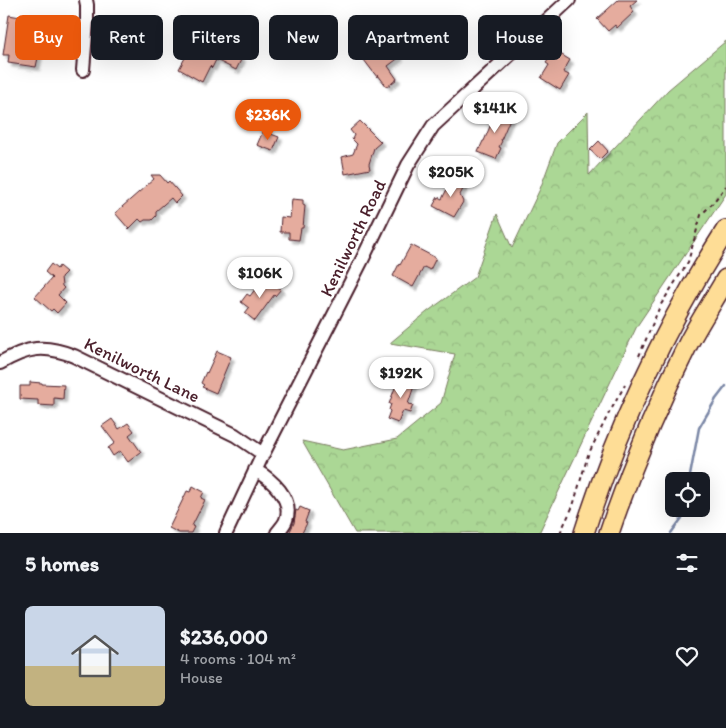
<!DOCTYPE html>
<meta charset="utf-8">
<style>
:root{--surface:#171b24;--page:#242831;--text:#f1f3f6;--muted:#9ea1a6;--line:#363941;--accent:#ea580c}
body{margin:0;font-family:Itim,sans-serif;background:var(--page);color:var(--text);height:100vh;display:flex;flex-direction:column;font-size:19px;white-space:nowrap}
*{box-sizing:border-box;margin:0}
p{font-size:16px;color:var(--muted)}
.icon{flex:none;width:28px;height:28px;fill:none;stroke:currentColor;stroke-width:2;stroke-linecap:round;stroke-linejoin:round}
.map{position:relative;height:533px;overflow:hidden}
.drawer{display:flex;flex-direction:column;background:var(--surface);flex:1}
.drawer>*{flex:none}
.banner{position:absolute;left:15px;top:15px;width:696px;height:45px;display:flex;gap:10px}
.tools{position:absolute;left:665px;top:472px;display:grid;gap:10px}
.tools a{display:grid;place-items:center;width:45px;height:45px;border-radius:8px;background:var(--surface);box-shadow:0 5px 20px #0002;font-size:25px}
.price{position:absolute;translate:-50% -42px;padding:0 11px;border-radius:18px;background:#fff;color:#222;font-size:16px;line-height:32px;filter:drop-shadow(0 1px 2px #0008)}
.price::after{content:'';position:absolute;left:50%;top:30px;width:15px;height:11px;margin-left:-8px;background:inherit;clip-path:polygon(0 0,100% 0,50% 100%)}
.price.selected{background:var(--accent);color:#fff}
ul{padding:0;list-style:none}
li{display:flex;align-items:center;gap:15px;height:125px;padding:0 25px}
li+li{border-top:1px solid var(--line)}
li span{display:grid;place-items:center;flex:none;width:140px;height:100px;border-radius:8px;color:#555}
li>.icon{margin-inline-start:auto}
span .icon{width:60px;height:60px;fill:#fffc;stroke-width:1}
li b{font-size:21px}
h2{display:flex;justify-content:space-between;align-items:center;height:60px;padding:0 25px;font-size:21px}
.chip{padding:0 18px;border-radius:8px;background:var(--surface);box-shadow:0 5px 20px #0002;font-size:18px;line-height:45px}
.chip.selected{background:var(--accent);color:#fff}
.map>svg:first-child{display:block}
.forest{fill:url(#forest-crowns);stroke:#7a7b60}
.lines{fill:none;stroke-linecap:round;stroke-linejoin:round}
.stream{stroke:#7b88a7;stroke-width:2.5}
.building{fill:#e5ac9e;stroke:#4a1f2b;filter:url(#shadow)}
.minor-casing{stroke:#4a1f2b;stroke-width:16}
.highway-casing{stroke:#4a1f2b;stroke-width:22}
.path{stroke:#4a1f2b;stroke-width:2;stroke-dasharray:4 4;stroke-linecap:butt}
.minor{stroke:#fff;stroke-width:12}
.highway{stroke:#fedd96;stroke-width:19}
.labels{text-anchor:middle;stroke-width:5;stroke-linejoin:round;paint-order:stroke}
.street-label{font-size:18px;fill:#4a1f2b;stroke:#fff}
</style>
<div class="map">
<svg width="726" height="533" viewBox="0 0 726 533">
<defs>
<pattern id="forest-crowns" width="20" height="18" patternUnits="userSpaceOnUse" patternTransform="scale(1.25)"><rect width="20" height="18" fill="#abd795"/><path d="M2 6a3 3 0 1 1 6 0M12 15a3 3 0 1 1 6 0" fill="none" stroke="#95b881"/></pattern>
<filter id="shadow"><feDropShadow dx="3.5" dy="3.5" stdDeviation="1" flood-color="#0004"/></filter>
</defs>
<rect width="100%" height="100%" fill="#fff"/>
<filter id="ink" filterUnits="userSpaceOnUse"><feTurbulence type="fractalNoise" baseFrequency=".02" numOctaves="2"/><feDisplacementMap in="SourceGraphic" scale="10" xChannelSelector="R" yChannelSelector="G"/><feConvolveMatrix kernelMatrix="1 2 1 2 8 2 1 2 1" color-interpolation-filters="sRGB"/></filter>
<g filter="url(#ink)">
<path class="forest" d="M726,41v153l-89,132 -98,207h-184l-53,-92 41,9 54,-11 44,-36 14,-49 -65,-11 37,-31 48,-35 22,-63 15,34 28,-59 17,-46 31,-31 1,63 79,-85z"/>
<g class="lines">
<path class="stream" d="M689,481l10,-53 17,-29 10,-13
M671,533l11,-15 2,-9"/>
</g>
<path class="building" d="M618,0h19l-7,6 4,6 -17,16 -2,-3 -7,6 -11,-12z
M9,15l17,3 -3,17h4l-2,9 5,8 9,1 -3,14 -28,-4 1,-8h-6z
M397,34l5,2 2,2 -2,12 -4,4 2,3 -12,9 9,13 -10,8 -9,-12 -1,2 -13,-17 6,-4 -2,-4 6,-5 2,2z
M199,37l10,5 3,-5 15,8 -2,4 17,9 -6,12 -20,-10 -4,8 -2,-2 -8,16 -23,-13 14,-26 2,1z
M557,52l13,8 -7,12 6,3 -9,15 -19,-12 8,-13 -3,-2 5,-7 3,2z
M496,108l16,6 -11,26 1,1 -3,6 2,1 -5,11 -18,-7 5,-11h1l9,-22 -1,-1z
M360,121l21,21 -7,6 -5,16 1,5 -25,5 -3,-17 11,-3 4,-10 -5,-5 2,-4 -4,-5z
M263,131l16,6 -6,14 -16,-6z
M599,141l9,10 -8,8 -10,-9z
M151,175h9l7,8 2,-2 13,15 -7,7 -4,-5 -15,13v5l-4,4h-7l-3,2 -3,-3 -10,10 -14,-16 39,-34z
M456,177l10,6 -6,12 3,7 -9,15 -21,-11 5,-9 4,2 7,-14 1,1z
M292,199l11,1v5l2,1 -2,22h-2l-2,12 -10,-1v-7h-9l1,-15 9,1z
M411,245l25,13 -6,12 -6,-3 -11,20 -20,-11 6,-12 1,1z
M51,264l6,5 2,-3 7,6 -5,5 1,9 2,2 -6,7 8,8 -9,10 -4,-4 -2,2 -16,-14 17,-19 -7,-6z
M267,279l14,10 -6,7 -1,-1 -19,26 -10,-8 4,-5 -8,-6 6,-8 3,2 9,-12 1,1 2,-2 1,1z
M217,351l14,6 -15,36 -14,-6 2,-2 -3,-2 5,-11 1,1z
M400,374l10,3 -1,4 6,2 -7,21 5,1 -3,8 -7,-2 -5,12 -11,-4 3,-8 -1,-1 2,-6h-2z
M30,382l12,1v1l22,1 -1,14 -9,-1v8l-16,-1v-5l-18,-1v-13h10z
M112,419l7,10 9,-6 6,8 -5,4 12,17 -13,10 -8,-11 -7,5 -5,-8 7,-5 -13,-17z
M193,486l11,6 -3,6 4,2 -13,26 2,1 -3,6h-12l-10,-5 18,-37 3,1z
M300,507l9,4 -4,11 2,1 -5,10h-13l5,-10 2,-13 2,1z"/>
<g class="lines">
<defs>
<path id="minor" d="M83,70l4,-49v-16l-1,-5
M0,363c28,-16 44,-19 74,-7l161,79 28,19
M255,470c16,9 39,29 31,50 -1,4 -6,9 -9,13
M226,533l37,-79 100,-196 45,-93 25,-39 136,-126"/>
<path id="highway" d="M584,533c34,-106 82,-209 142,-303
M609,533c22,-65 49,-130 80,-191 11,-21 25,-42 37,-63"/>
</defs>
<use href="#minor" class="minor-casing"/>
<use href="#highway" class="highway-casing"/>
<path class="path" d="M639,356l21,-50 28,-44 13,-47 11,-11 14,-18
M560,533l13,-27 15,-51 20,-40 17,-30"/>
<use href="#minor" class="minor"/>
<use href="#highway" class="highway"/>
</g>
</g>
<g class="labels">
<g class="street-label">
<text transform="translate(353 238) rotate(-64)" y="6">Kenilworth Road</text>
<text transform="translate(142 370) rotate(26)" y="6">Kenilworth Lane</text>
</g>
</g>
</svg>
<div class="tools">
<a><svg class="icon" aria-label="locate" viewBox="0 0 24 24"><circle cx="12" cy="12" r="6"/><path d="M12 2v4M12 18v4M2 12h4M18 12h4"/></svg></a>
</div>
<b class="price" style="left:495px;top:134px">$141K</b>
<b class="price selected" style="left:268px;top:141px">$236K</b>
<b class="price" style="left:451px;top:198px">$205K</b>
<b class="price" style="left:260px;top:299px">$106K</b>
<b class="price" style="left:401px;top:399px">$192K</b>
<div class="banner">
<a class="chip selected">Buy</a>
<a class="chip">Rent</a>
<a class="chip">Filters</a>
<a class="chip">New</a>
<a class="chip">Apartment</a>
<a class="chip">House</a>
</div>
</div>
<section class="drawer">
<h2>5 homes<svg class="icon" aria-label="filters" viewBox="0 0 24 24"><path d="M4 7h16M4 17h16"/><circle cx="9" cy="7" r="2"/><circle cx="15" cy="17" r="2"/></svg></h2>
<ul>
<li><span style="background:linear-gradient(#c9d6e8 60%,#c2b280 0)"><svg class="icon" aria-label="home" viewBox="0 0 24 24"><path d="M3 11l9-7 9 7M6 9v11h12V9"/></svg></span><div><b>$236,000</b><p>4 rooms · 104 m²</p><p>House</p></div><svg class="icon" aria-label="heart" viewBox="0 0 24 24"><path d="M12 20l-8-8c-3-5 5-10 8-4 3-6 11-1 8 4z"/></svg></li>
</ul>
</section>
